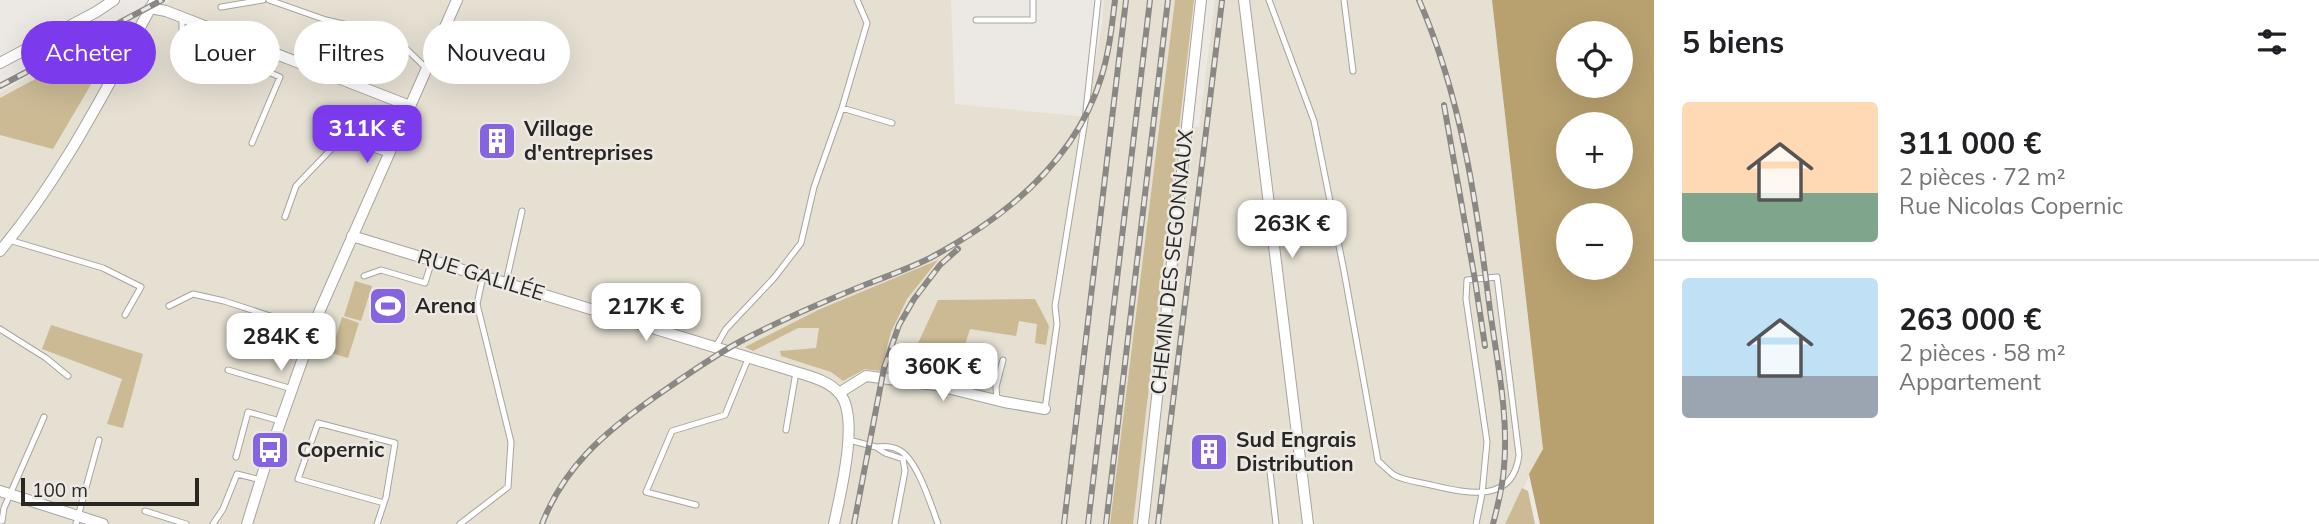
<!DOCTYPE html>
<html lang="fr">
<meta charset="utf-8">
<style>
:root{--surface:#fff;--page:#f2f2f2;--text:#202124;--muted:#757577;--line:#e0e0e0;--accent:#7c3aed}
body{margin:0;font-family:Mulish,sans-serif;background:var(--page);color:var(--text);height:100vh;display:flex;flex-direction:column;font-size:26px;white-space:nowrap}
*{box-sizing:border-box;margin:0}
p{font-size:23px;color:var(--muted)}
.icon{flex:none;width:38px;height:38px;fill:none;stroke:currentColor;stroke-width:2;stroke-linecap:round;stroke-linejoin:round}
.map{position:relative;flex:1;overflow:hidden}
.details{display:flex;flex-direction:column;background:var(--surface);width:665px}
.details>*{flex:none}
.guide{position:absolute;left:21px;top:21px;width:665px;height:63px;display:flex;gap:14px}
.tools{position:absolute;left:1556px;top:21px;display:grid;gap:14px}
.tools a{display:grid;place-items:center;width:77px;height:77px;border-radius:50%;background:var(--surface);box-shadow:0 7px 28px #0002;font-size:35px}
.scale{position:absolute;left:21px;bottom:18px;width:178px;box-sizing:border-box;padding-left:7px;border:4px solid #282724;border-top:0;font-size:19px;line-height:24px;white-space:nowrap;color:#282724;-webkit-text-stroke:5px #ece9e4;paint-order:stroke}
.price{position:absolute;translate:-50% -60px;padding:0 16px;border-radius:14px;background:#fff;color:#222;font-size:23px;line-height:46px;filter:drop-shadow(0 2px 4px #0008)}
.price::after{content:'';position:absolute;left:50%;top:42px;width:21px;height:16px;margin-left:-10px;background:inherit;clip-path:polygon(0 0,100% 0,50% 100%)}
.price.on{background:var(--accent);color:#fff}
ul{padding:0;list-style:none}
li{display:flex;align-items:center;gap:21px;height:175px;padding:0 28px}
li+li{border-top:2px solid var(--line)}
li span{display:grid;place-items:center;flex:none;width:196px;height:140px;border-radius:7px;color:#555}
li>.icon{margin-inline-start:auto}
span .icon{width:84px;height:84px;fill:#fffc;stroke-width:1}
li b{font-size:30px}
h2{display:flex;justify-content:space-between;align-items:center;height:84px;padding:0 28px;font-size:30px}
.pill{padding:0 24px;border-radius:32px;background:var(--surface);box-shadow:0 7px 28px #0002;font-size:24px;line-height:63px}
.pill.on{background:var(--accent);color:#fff}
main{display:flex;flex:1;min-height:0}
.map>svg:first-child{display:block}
.built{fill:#e6e0d3}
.green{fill:#ccba95}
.water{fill:#b8a16f;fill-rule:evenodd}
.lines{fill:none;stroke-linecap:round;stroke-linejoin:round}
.service-casing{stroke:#a7a49f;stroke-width:7}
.minor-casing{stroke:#a7a49f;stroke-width:12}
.service{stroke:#fff;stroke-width:5}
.minor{stroke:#fff;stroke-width:10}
.rail-casing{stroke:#8a8884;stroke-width:6}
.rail{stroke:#ece9e4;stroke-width:3.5;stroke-dasharray:10;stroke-linecap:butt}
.labels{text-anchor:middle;stroke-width:5;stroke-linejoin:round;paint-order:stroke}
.poi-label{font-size:21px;font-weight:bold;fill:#282724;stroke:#ece9e4;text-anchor:start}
.street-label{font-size:21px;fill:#282724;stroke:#ece9e4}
</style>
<main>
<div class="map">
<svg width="1654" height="524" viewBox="0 0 1654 524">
<rect width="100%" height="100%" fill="#ece9e4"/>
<path class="built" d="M171,0h780l4,104 134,13 1,-24 12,-69 2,-24h90l-12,126 17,1 16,-127h277l51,449 -32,63 1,12h-1512v-432z"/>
<path class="green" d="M1175,0h19l-61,524h-23z
M122,32l-69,117 -53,-14v-37z
M938,260l-31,39 -16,33 -10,39 -16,-2 -22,12 -12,-9 -50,-16 -1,-5 36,-3 3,-20h-21l-45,23 -8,-4 73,-37z
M355,281l17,5 -11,35 -17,-5z
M1035,299l14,27 -3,19 -11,-2 2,-19 -18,-3 -3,15 -46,-7 -6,19 29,6 -1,10 -11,2 -5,19 -68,-20 30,-65z
M342,317l17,6 -11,35 -17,-5z
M51,325l92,29 -20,74 -16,-4 15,-45 -80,-30z
M1522,488l6,3 7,33h-30z"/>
<path class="water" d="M1492,0h162v524h-114l-11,-50 14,-25zM1568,33h52v53h-52zM1568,124h52v53h-52zM1568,215h52v53h-52z"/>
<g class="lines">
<defs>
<path id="service" d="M269,0l57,20 66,15 35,34
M1269,0l45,121 30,150 34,190c5,4 11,11 16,14 10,6 26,7 37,10 35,8 82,20 88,-30l-22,-178 -30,3 -1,19 21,143 -5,52 -6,30
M1344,0l9,71
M221,7l42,-7
M182,17v18l98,42 -28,66
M976,20h57v-20
M842,108l25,-85 -10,-23
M285,217l11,-31 41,-43 13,-1 39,12
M9,240l94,28 38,19 -16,28
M364,276l17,-6 44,13 7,-23
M506,282l16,-71
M169,306l24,-12 31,7 89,29
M0,329l46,29 22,18
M715,348l11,-19 48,-51 27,-35 13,-56 28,-79 50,15
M228,370l64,19
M997,400l-1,-13 7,-27
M1045,409l12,-85 -2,-18 30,-186 13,-120
M786,430l10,-58
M849,440l27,7 9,6 18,6 2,12 -10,53
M876,447c7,-1 16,-1 23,3 18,9 32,55 39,74
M236,457l12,-45 32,9
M696,505l-50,-13 26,-61 53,-16 23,-56
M145,511l41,13
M0,521h2l2,-13 40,-91
M76,524l23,-84
M213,524l10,-15 14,-35 24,6
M377,524l9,-27 9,-54 -77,-20 -20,56 86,24
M460,524l48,-37 3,-45 -34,-138 6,-28
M1276,524l-7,-61 32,4"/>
<path id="minor" d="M1244,0l64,524
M150,8l16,3 244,95
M0,63l96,-51 18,-12
M352,236l444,136c16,5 33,9 44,22 20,24 0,101 -6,130
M0,251c64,-76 107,-165 155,-251
M839,393l27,-17 69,9 69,17 41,7
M0,491l103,33
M247,524l20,-64 53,-150 137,-310
M1143,524l58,-524"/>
</defs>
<use href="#service" class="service-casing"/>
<use href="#minor" class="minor-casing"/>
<use href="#service" class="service"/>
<use href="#minor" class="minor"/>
<defs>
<path id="rail" d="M1419,0c42,97 57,199 70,303 7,54 20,110 15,164 -1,19 -6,38 -11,57
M0,86l162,-86
M1444,105l31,175 10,66
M542,524c22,-57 62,-91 110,-125 29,-20 58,-41 89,-58 40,-21 84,-40 126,-57 21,-8 43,-16 63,-26 75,-40 145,-96 171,-180 8,-25 11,-52 14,-78
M854,524l30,-156 15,-43 15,-26 26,-34 18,-16
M1064,524l62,-524
M1088,524l62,-524
M1106,524l62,-524
M1158,524l64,-523"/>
</defs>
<use href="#rail" class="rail-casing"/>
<use href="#rail" class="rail"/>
</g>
<defs>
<symbol id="building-square" viewBox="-11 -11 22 22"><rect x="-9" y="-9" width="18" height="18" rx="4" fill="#8764df" stroke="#ece9e4"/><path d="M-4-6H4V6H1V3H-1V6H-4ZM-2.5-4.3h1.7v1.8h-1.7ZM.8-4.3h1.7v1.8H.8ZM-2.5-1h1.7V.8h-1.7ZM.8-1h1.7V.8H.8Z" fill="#fff"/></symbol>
<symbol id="stadium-square" viewBox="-11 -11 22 22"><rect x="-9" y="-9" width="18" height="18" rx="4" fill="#8764df" stroke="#ece9e4"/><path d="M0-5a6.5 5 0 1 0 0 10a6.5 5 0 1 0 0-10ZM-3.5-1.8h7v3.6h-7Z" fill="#fff"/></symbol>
<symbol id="bus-square" viewBox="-11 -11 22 22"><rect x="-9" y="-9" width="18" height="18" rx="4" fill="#8764df" stroke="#ece9e4"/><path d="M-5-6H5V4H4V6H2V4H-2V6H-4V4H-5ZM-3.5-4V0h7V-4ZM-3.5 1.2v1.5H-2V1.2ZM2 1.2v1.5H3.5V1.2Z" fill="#fff"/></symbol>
</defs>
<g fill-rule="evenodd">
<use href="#building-square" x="475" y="119" width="44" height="44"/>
<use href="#stadium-square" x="366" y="284" width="44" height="44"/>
<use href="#bus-square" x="248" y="428" width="44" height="44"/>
<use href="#building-square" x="1187" y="430" width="44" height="44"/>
</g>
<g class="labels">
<g class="poi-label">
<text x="524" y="136">Village<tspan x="524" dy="24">d'entreprises</tspan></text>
<text x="415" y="313">Arena</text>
<text x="1236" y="447">Sud Engrais<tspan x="1236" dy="24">Distribution</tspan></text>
<text x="297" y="457">Copernic</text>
</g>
<g class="street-label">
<text transform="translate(1172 262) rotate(-84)" y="7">CHEMIN DES SEGONNAUX</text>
<text transform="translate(481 275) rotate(17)" y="7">RUE GALILÉE</text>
</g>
</g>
</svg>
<div class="tools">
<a><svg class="icon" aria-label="locate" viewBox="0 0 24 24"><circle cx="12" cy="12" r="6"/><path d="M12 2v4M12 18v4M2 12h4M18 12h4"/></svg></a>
<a>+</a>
<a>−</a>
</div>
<div class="scale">100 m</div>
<b class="price on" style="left:367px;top:165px">311K €</b>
<b class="price" style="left:1292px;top:260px">263K €</b>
<b class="price" style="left:646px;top:343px">217K €</b>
<b class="price" style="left:281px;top:373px">284K €</b>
<b class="price" style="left:943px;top:403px">360K €</b>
<div class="guide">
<a class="pill on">Acheter</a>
<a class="pill">Louer</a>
<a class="pill">Filtres</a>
<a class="pill">Nouveau</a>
</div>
</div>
<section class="details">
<h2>5 biens<svg class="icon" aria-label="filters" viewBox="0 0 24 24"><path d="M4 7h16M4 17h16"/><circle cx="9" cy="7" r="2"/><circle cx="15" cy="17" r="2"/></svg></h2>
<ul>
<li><span style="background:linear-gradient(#ffd9b3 65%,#7fa58c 0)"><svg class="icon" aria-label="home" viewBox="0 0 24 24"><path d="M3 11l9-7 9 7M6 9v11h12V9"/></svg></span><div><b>311 000 €</b><p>2 pièces · 72 m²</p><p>Rue Nicolas Copernic</p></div></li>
<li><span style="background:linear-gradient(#bfe0f5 70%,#9aa5b1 0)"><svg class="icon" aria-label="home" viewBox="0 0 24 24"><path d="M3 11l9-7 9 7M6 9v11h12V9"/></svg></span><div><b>263 000 €</b><p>2 pièces · 58 m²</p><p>Appartement</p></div></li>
</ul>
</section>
</main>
